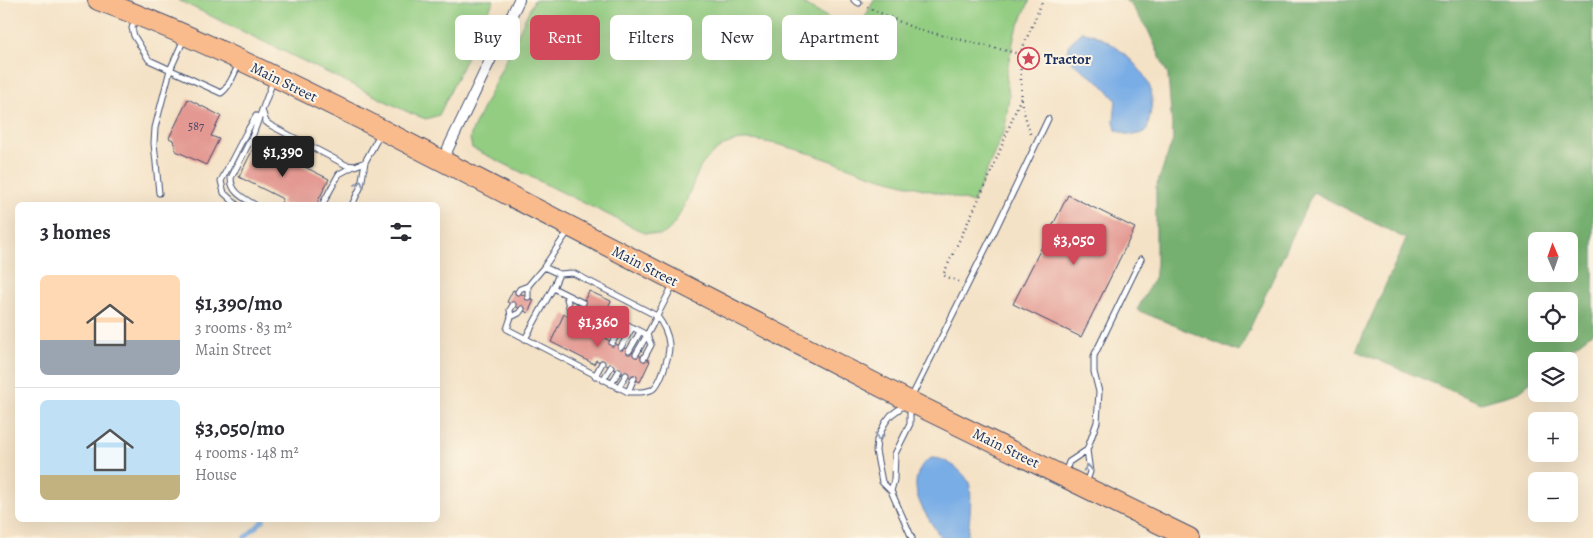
<!DOCTYPE html>
<meta charset="utf-8">
<style>
:root{--surface:#fff;--page:#f7f7f7;--text:#2b2b33;--muted:#7c7c81;--line:#e1e1e2;--accent:#d1495b}
body{margin:0;font-family:Alegreya,serif;background:var(--page);color:var(--text);height:100vh;display:flex;flex-direction:column;font-size:19px;white-space:nowrap}
*{box-sizing:border-box;margin:0}
p{font-size:16px;color:var(--muted)}
.icon{flex:none;width:28px;height:28px;fill:none;stroke:currentColor;stroke-width:2;stroke-linecap:round;stroke-linejoin:round}
.map{position:relative;flex:1;overflow:hidden}
.sheet{position:absolute;left:15px;top:202px;width:425px;height:320px;display:flex;flex-direction:column;background:var(--surface);border-radius:8px;box-shadow:0 5px 20px #0002}
.sheet>*{flex:none}
.hud{position:absolute;left:455px;top:15px;width:475px;height:45px;display:flex;gap:10px}
.needle{width:32px;rotate:358deg}
.buttons{position:absolute;left:1528px;top:232px;display:grid;gap:10px}
.buttons a{display:grid;place-items:center;width:50px;height:50px;border-radius:8px;background:var(--surface);box-shadow:0 5px 20px #0002;font-size:25px}
.price{position:absolute;translate:-50% -42px;padding:0 11px;border-radius:5px;background:var(--accent);color:#fff;font-size:16px;line-height:32px;filter:drop-shadow(0 1px 2px #0008)}
.price::after{content:'';position:absolute;left:50%;top:30px;width:15px;height:11px;margin-left:-8px;background:inherit;clip-path:polygon(0 0,100% 0,50% 100%)}
.price.on{background:#222;color:#fff}
ul{padding:0;list-style:none}
li{display:flex;align-items:center;gap:15px;height:125px;padding:0 25px}
li+li{border-top:1px solid var(--line)}
li span{display:grid;place-items:center;flex:none;width:140px;height:100px;border-radius:8px;color:#555}
li>.icon{margin-inline-start:auto}
span .icon{width:60px;height:60px;fill:#fffc;stroke-width:1}
li b{font-size:21px}
h2{display:flex;justify-content:space-between;align-items:center;height:60px;padding:0 25px;font-size:21px}
.pill{padding:0 18px;border-radius:8px;background:var(--surface);box-shadow:0 5px 20px #0002;font-size:18px;line-height:45px}
.pill.on{background:var(--accent);color:#fff}
.map>svg:first-child{display:block}
.green{fill:#93cd82;stroke:#577e70}
.forest{fill:#76b070;stroke:#487067;fill-rule:evenodd}
.water{fill:#79ade6;stroke:#4a6ea2}
.lines{fill:none;stroke-linecap:round;stroke-linejoin:round}
.stream{stroke:#79ade6;stroke-width:4}
.building{fill:#e39992}
.lane-casing{stroke:#3c4a6e;stroke-width:7}
.street-casing{stroke:#3c4a6e;stroke-width:12}
.highway-casing{stroke:#3c4a6e;stroke-width:22}
.path{stroke:#3c4a6e;stroke-width:2.5;stroke-dasharray:1 4;stroke-linecap:butt}
.lane{stroke:#fff;stroke-width:5}
.street{stroke:#fff;stroke-width:10}
.highway{stroke:#fabb8c;stroke-width:20}
.oneway{stroke:#8d97ae}
.labels{text-anchor:middle;stroke-width:4;stroke-linejoin:round;paint-order:stroke}
.number-label{font-size:12px;fill:#4d4a6b}
.poi-label{font-size:15px;font-weight:bold;fill:#1b2f5e;stroke:#fcf5e5;text-anchor:start}
.street-label{font-size:15px;fill:#1b2f5e;stroke:#fcf5e5}
</style>
<div class="map">
<svg width="1593" height="538" viewBox="0 0 1593 538">
<rect width="100%" height="100%" fill="#fcf5e5"/>
<filter id="ink" filterUnits="userSpaceOnUse"><feTurbulence type="fractalNoise" baseFrequency=".02" numOctaves="2"/><feDisplacementMap in="SourceGraphic" scale="10" xChannelSelector="R" yChannelSelector="G"/><feConvolveMatrix kernelMatrix="1 2 1 2 8 2 1 2 1" color-interpolation-filters="sRGB"/></filter>
<filter id="wash" filterUnits="userSpaceOnUse"><feTurbulence type="fractalNoise" baseFrequency=".0096" numOctaves="4" result="noise"/><feDisplacementMap in="SourceGraphic" scale="20" xChannelSelector="R" yChannelSelector="G"/><feGaussianBlur stdDeviation="1.12" result="paint"/><feColorMatrix in="noise" values="0 0 0 0 0 0 0 0 0 0 0 0 0 0 0 0 0 1.4 0 .05"/><feComposite in="paint" operator="in"/></filter>
<g filter="url(#wash)">
<rect width="100%" height="100%" fill="#f4e2c6"/>
<path class="green" d="M178,0h316l-55,115 -13,4 -16,-6z
M534,0h261l62,33 17,-33h156l-15,33 -9,41 3,22 -4,32 -32,75c-31,-10 -63,-17 -95,-26 -33,-10 -116,-46 -146,-35 -12,4 -26,16 -32,26 -8,15 -22,64 -40,67 -4,0 -11,-2 -15,-2l-173,-85 -2,-9 2,-8z"/>
<path class="forest" d="M1125,0h468v332l-37,29h-20v17l-19,15 -36,10 -125,-52 50,-112 -93,-47 -74,160 -102,-42 19,-36v-87l17,-47 -5,-65 -20,-45 -17,-25zM1536,241h33v33h-33zM1536,301h33v33h-33z"/>
<path class="water" d="M1082,32c24,1 64,36 69,59 3,12 -2,27 -4,39 -11,7 -19,6 -31,0l-2,-9 2,-21 -15,-17 -30,-21 -3,-8 1,-10z
M932,458c9,0 15,4 22,8 6,5 12,10 15,17 4,10 0,44 -2,55h-26c-12,-20 -33,-43 -22,-67 3,-7 6,-10 13,-13z"/>
<g class="lines">
<path class="stream" d="M244,538l20,-18"/>
</g>
<g id="blocks">
<path class="building" d="M188,99l33,17 -10,20 8,3 -13,26 -30,-14 -3,-11 -4,-2z
M256,143l73,36 -13,26h-31l-4,-2 2,-4 -44,-22z
M1068,195l67,33 -54,109 -68,-33z
M513,290l21,10 -6,13 -21,-11z
M589,291l22,10 -14,28 -22,-11z
M564,314l43,21 -1,4 44,22 -10,21 -44,-22 -2,4 -43,-22z"/>
</g>
</g>
<g filter="url(#ink)">
<use href="#blocks" fill-opacity="0" stroke="#3c4a6e" stroke-width="1"/>
<g class="lines">
<defs>
<path id="lane" d="M854,0l5,3
M135,19l-3,9 2,8 15,24 72,33c9,-6 13,-20 18,-29
M262,110l4,12 4,3 76,40 9,1 10,-4
M159,193l-5,-50 1,-15 15,-58 14,-31
M237,205l-13,-12 -3,-12 25,-48 10,-17
M255,205c-11,-7 -24,-12 -24,-27l21,-41 21,-56
M322,205l17,-31 15,-8
M352,205l9,-19 4,-24 15,-28
M569,230l-25,37 15,7 14,-1 84,43 16,-31
M559,274l-6,14 30,15
M518,292l2,-3 8,-3 16,-19
M566,295l4,15 7,4
M528,297v-11
M513,305l-3,5 1,7 -4,12 121,63c7,0 16,1 23,-2 9,-3 19,-36 18,-46 -1,-11 -6,-20 -12,-28l-10,19 -42,-22
M511,317l8,-4 3,-4
M599,325l5,3 16,-6
M525,339l28,-51
M612,343l11,-20
M621,347l11,-19
M629,351l11,-19
M636,354l11,-19
M644,358l7,-13 -4,-10
M595,376l7,-13
M603,380l8,-13
M611,384l8,-13
M618,388l8,-13
M628,392l6,-14
M911,398l84,-168 53,-111
M906,404l-15,11 -6,8 -8,17 -1,11 6,31 9,9 21,47
M1065,473l4,-11 18,-12 10,-28 2,-30 -5,-20v-16l47,-97
M1086,483l4,-11 -3,-22
M891,491l3,-11 1,-26 15,-30v-18"/>
<path id="street" d="M442,161l77,-161"/>
<path id="highway" d="M98,0c91,33 178,77 265,120l546,281 280,137"/>
</defs>
<use href="#lane" class="lane-casing"/>
<use href="#street" class="street-casing"/>
<use href="#highway" class="highway-casing"/>
<path class="path" d="M867,7l49,22 104,25 23,-54
M1020,54l2,51 9,32
M959,282l-16,-7 48,-102 30,-76"/>
<use href="#lane" class="lane"/>
<use href="#street" class="street"/>
<use href="#highway" class="highway"/>
</g>
<defs><path id="oneway-chevron" d="M-2-3.5L2.5 0L-2 3.5" fill="none" stroke-width="1.6" stroke-linecap="round" stroke-linejoin="round" transform="scale(1.25)"/></defs>
<g class="oneway">
<use href="#oneway-chevron" transform="translate(360 184) rotate(-72)"/>
<use href="#oneway-chevron" transform="translate(879 437) rotate(106)"/>
<use href="#oneway-chevron" transform="translate(1088 468) rotate(-91)"/>
</g>
</g>
<defs>
<symbol id="sight-ring" viewBox="-11 -11 22 22"><circle r="9.5" fill="#fcf5e5" stroke="#d1495b" stroke-width="1.5"/><path d="M0-6L1.8-2.2L6-1.7L2.9 1.2L3.7 5.4L0 3.3L-3.7 5.4L-2.9 1.2L-6-1.7L-1.8-2.2Z" fill="#d1495b"/></symbol>
</defs>
<g fill-rule="evenodd">
<use href="#sight-ring" x="1016" y="46" width="25" height="25"/>
</g>
<g class="labels">
<g class="number-label">
<text x="196" y="130">587</text>
</g>
<g class="poi-label">
<text x="1044" y="64">Tractor</text>
</g>
<g class="street-label">
<text transform="translate(284 82) rotate(26)" y="5">Main Street</text>
<text transform="translate(645 266) rotate(27)" y="5">Main Street</text>
<text transform="translate(1006 448) rotate(26)" y="5">Main Street</text>
</g>
</g>
</svg>
<div class="buttons">
<a><svg class="needle" viewBox="-14 -14 28 28"><path d="M0-13l5 13h-10z" fill="#e53935"/><path d="M0 13l5-13h-10z" fill="#7c7c81"/></svg></a>
<a><svg class="icon" aria-label="locate" viewBox="0 0 24 24"><circle cx="12" cy="12" r="6"/><path d="M12 2v4M12 18v4M2 12h4M18 12h4"/></svg></a>
<a><svg class="icon" aria-label="layers" viewBox="0 0 24 24"><path d="M12 4l9 5-9 5-9-5zM3 14l9 5 9-5"/></svg></a>
<a>+</a>
<a>−</a>
</div>
<b class="price on" style="left:283px;top:178px">$1,390</b>
<b class="price" style="left:1074px;top:266px">$3,050</b>
<b class="price" style="left:598px;top:348px">$1,360</b>
<div class="hud">
<a class="pill">Buy</a>
<a class="pill on">Rent</a>
<a class="pill">Filters</a>
<a class="pill">New</a>
<a class="pill">Apartment</a>
</div>
<section class="sheet">
<h2>3 homes<svg class="icon" aria-label="filters" viewBox="0 0 24 24"><path d="M4 7h16M4 17h16"/><circle cx="9" cy="7" r="2"/><circle cx="15" cy="17" r="2"/></svg></h2>
<ul>
<li><span style="background:linear-gradient(#ffd9b3 65%,#9aa5b1 0)"><svg class="icon" aria-label="home" viewBox="0 0 24 24"><path d="M3 11l9-7 9 7M6 9v11h12V9"/></svg></span><div><b>$1,390/mo</b><p>3 rooms · 83 m²</p><p>Main Street</p></div></li>
<li><span style="background:linear-gradient(#bfe0f5 75%,#c2b280 0)"><svg class="icon" aria-label="home" viewBox="0 0 24 24"><path d="M3 11l9-7 9 7M6 9v11h12V9"/></svg></span><div><b>$3,050/mo</b><p>4 rooms · 148 m²</p><p>House</p></div></li>
</ul>
</section>
</div>
